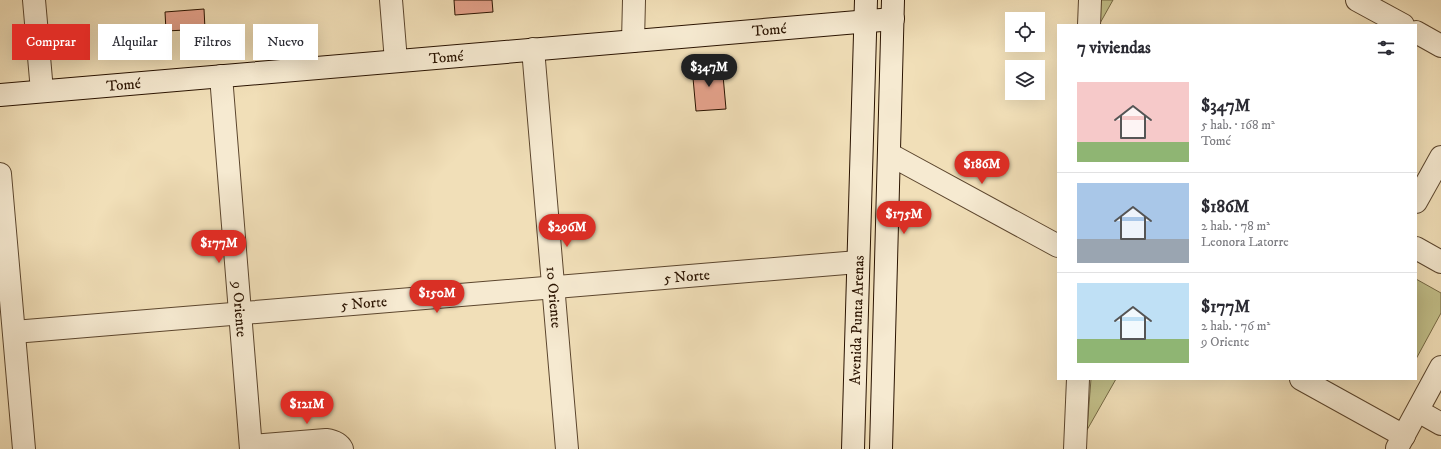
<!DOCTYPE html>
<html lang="es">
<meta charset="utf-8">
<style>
:root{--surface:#fff;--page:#f7f7f7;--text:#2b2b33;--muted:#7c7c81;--line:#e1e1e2;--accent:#d93025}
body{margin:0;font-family:"IM FELL DW Pica",serif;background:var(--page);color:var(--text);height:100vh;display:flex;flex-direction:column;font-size:15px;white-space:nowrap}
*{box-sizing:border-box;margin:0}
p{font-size:13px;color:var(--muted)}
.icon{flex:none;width:22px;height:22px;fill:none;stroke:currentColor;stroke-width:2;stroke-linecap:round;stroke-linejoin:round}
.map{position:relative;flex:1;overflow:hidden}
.drawer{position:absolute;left:1057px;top:24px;width:360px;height:356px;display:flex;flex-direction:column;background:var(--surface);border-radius:0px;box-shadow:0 4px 16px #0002}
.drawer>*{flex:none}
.top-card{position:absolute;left:12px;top:24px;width:380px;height:36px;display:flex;gap:8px}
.buttons{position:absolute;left:1005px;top:12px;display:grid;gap:8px}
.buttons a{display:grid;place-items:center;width:40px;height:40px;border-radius:0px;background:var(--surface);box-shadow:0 4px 16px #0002;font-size:20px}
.price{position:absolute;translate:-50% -34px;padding:0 9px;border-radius:14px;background:var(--accent);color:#fff;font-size:13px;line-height:26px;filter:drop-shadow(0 1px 2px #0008)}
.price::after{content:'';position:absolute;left:50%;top:24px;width:12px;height:9px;margin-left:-6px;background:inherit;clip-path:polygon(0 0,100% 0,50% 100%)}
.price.selected{background:#222;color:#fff}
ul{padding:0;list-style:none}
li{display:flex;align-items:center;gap:12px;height:100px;padding:0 20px}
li+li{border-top:1px solid var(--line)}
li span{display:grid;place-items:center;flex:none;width:112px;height:80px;border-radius:0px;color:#555}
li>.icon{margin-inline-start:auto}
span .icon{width:48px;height:48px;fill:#fffc;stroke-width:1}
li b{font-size:17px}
h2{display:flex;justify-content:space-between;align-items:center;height:48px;padding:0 20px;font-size:17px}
.pill{padding:0 14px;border-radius:0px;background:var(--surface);box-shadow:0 4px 16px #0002;font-size:14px;line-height:36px}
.pill.selected{background:var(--accent);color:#fff}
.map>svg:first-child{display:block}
.green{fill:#c2bf89;stroke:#766944}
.building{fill:#e6a38d;stroke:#2a1300}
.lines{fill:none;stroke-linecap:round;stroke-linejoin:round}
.street-casing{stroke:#5c462e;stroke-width:24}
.secondary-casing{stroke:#2a1300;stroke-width:24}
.street{stroke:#f6ead1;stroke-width:22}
.secondary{stroke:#f6ead1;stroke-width:22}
.labels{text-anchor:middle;stroke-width:3;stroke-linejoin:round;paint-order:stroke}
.street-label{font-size:15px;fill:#2a1300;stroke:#f6ead1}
</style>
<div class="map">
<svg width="1441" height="449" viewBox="0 0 1441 449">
<rect width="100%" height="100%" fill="#f1dfb8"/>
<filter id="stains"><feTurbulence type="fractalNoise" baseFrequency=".005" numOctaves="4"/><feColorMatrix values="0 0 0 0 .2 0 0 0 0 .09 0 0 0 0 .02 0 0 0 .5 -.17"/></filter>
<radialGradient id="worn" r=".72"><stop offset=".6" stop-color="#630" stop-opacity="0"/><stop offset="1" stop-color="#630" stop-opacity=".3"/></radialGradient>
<path class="green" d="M1101,0h12l-14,25z
M1416,279l25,14v20l-25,46z
M1091,379h25l-29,51z"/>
<path class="building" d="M454,0h38l1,12 -38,3z
M204,9l1,20 -39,2 -1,-19z
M722,64l4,45 -30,2 -4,-44z"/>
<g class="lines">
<defs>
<g id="street">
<path d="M34,0l8,91"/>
<path d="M391,0l5,61"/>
<path d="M1357,0l46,25"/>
<path d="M1089,25l1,-25"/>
<path d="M1416,32l25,14"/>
<path d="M633,41l1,-41"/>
<path id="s1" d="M533,49l34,400"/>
<path id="s2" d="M221,76l30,373"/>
<path d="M889,154l169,92"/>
<path d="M0,174l24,275"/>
<path d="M1416,202l25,-45"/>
<path d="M1416,248l25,14"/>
<path id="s3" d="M14,332l844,-70"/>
<path d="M1301,379l103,57"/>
<path d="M1418,411l23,13"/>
<path d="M251,446l75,-6c7,1 13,3 16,9"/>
<path d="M1397,448l44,-81"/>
<path d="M1075,449l3,-70"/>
</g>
<g id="secondary">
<path id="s4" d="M0,95l893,-76"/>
<path id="s5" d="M853,449l13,-449"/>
<path d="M881,449l12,-449"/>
</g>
</defs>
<use href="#street" class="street-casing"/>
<use href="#secondary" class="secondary-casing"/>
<use href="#street" class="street"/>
<use href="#secondary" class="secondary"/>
</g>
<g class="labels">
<g class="street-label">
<text dy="5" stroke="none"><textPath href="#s4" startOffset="772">Tomé</textPath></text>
<text dy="5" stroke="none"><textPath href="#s4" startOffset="448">Tomé</textPath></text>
<text dy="5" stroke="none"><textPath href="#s4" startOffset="124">Tomé</textPath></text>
<text dy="5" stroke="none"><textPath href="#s3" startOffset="675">5 Norte</textPath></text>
<text dy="5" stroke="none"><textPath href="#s1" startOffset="249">10 Oriente</textPath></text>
<text dy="5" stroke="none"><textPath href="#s3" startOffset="351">5 Norte</textPath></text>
<text dy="5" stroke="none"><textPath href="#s2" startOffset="234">9 Oriente</textPath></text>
<text dy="5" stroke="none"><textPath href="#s5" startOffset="129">Avenida Punta Arenas</textPath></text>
</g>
</g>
<rect width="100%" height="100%" filter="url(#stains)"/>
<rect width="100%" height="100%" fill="url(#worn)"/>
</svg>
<div class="buttons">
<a><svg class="icon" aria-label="locate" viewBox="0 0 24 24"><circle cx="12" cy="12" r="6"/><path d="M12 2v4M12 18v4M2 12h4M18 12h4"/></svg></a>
<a><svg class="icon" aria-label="layers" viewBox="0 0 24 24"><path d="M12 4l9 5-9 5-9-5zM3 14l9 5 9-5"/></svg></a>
</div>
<b class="price selected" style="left:709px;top:88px">$347M</b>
<b class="price" style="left:982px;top:185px">$186M</b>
<b class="price" style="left:904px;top:235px">$175M</b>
<b class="price" style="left:567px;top:248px">$296M</b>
<b class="price" style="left:219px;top:264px">$177M</b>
<b class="price" style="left:437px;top:314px">$150M</b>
<b class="price" style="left:307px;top:425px">$121M</b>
<div class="top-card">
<a class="pill selected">Comprar</a>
<a class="pill">Alquilar</a>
<a class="pill">Filtros</a>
<a class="pill">Nuevo</a>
</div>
<section class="drawer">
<h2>7 viviendas<svg class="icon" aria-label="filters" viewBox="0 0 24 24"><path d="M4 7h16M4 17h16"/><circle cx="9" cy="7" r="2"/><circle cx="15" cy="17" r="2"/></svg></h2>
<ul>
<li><span style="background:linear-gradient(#f6c9c9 75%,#8fb573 0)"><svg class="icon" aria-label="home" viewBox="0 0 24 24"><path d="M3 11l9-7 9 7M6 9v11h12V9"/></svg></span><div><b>$347M</b><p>5 hab. · 168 m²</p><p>Tomé</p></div></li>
<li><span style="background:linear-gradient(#a9c7e8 70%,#9aa5b1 0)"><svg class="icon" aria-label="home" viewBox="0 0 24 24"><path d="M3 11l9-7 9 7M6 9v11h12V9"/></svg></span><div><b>$186M</b><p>2 hab. · 78 m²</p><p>Leonora Latorre</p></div></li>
<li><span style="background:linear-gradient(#bfe0f5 70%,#8fb573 0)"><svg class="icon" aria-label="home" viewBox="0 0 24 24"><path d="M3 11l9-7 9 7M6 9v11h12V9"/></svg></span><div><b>$177M</b><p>2 hab. · 76 m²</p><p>9 Oriente</p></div></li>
</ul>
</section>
</div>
